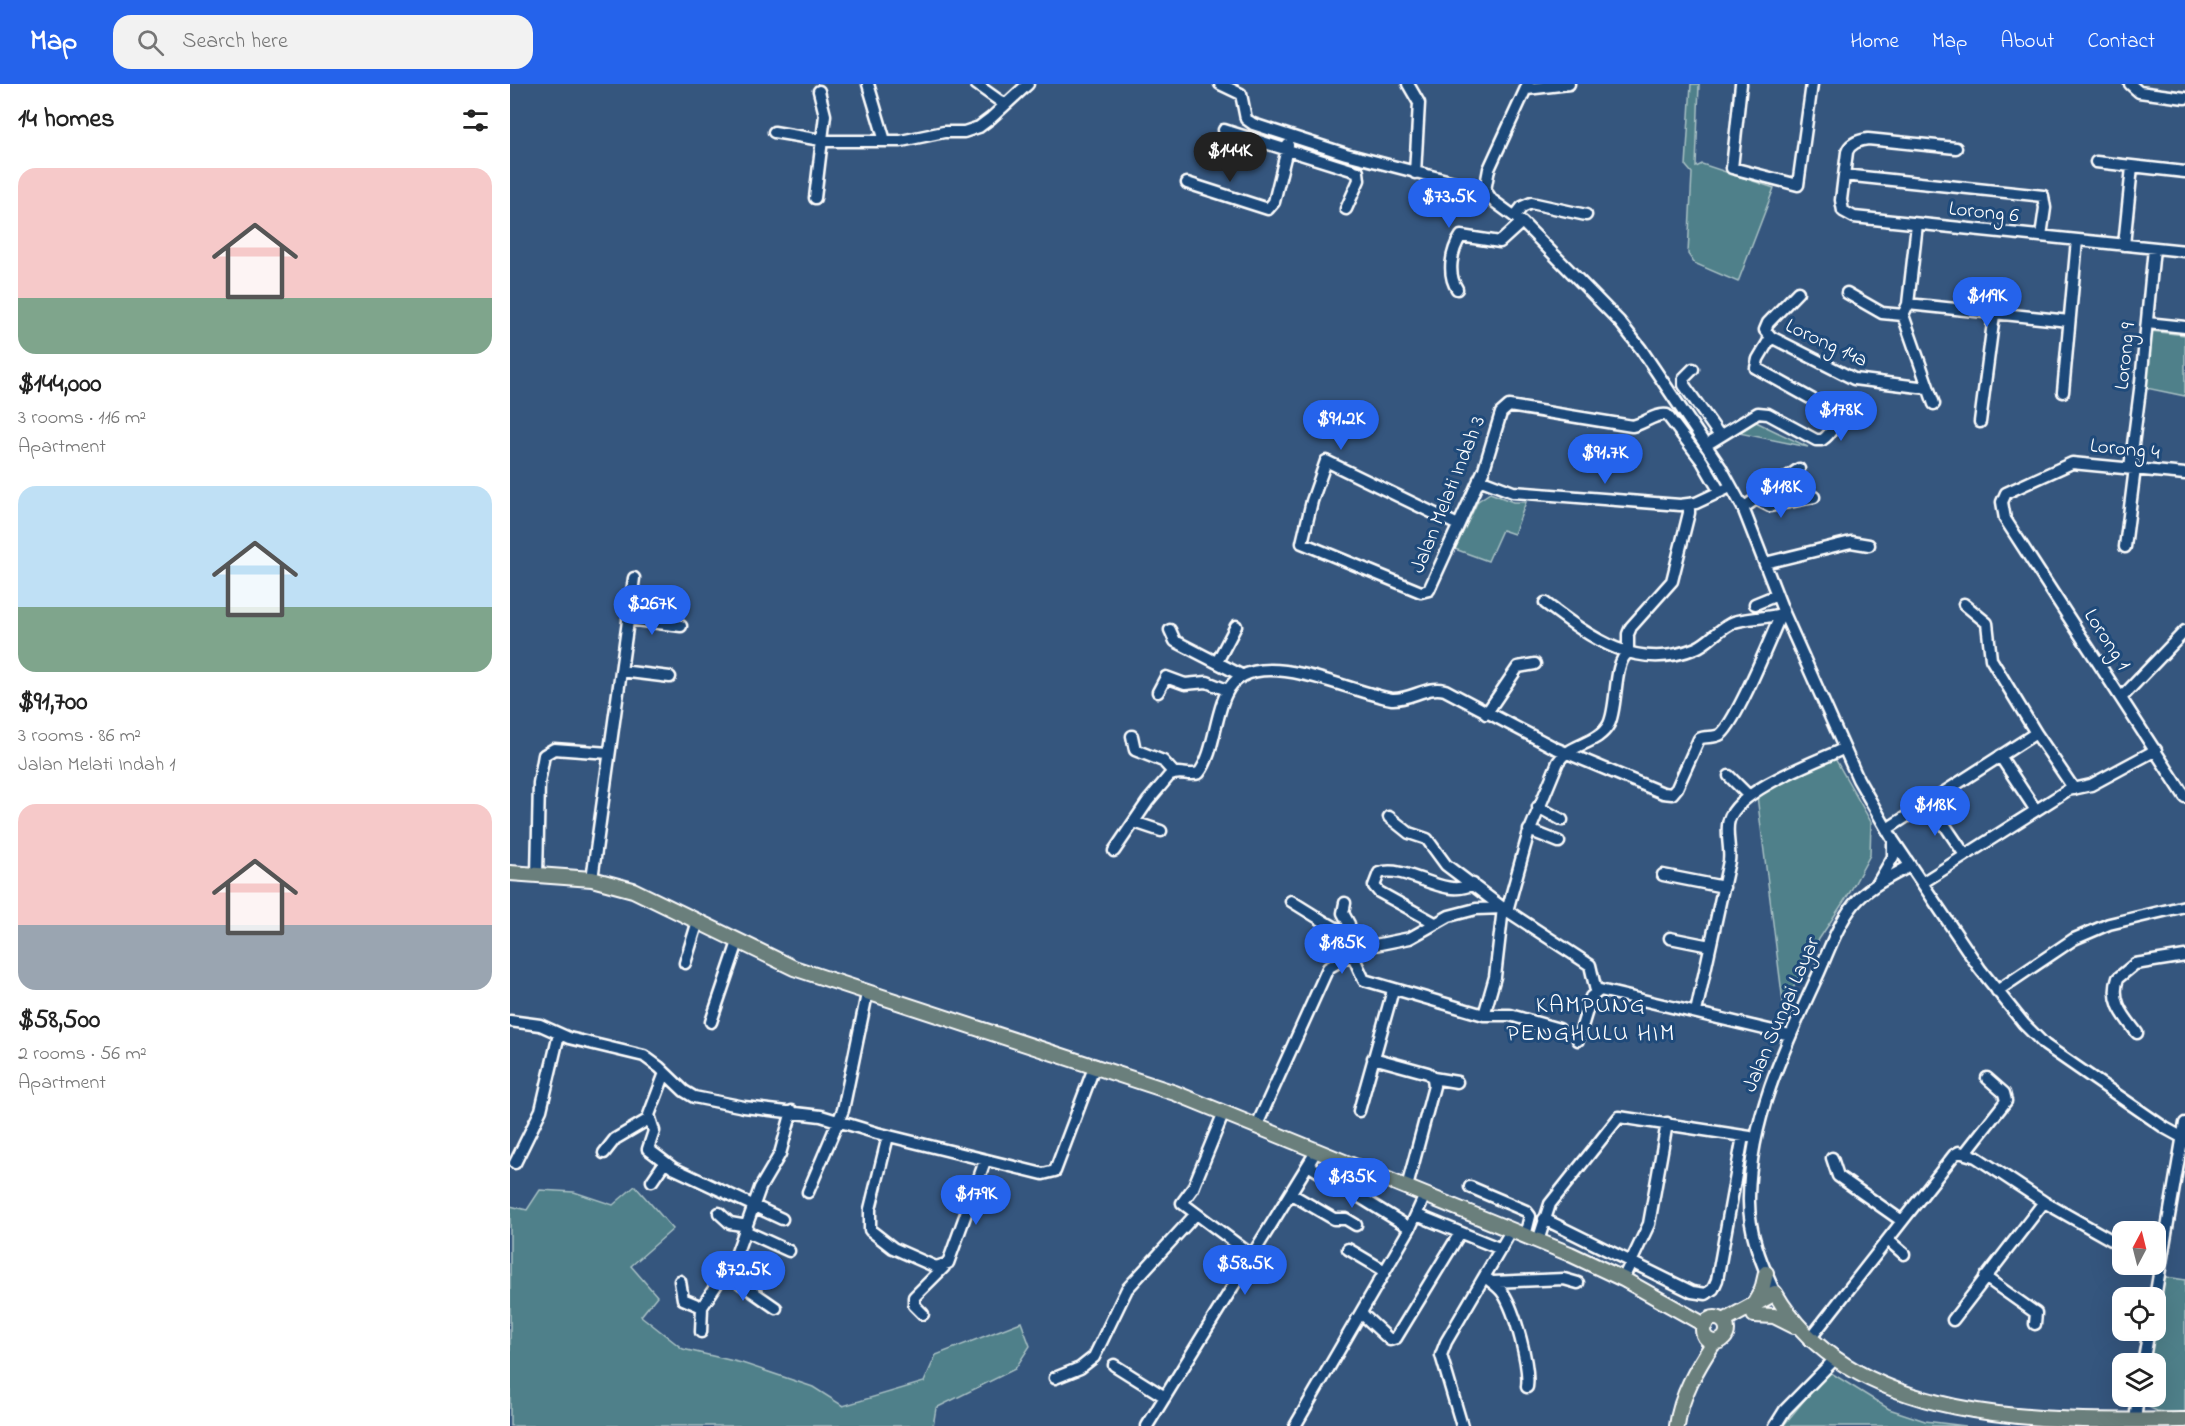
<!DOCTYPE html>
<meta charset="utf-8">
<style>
:root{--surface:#fff;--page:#f2f2f2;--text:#222;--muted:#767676;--accent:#2563eb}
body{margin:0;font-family:"Indie Flower",sans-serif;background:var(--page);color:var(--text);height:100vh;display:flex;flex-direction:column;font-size:22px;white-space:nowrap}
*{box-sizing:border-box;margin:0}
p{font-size:20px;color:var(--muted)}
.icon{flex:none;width:33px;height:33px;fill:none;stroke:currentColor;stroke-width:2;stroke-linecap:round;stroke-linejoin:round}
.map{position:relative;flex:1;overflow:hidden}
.panel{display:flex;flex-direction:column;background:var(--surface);width:510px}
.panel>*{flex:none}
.needle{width:39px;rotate:7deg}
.fabs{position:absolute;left:1602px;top:1137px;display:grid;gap:12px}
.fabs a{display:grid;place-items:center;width:54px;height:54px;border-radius:12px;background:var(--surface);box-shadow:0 6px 24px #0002;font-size:30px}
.price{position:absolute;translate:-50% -51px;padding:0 14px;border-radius:21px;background:var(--accent);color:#fff;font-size:20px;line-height:39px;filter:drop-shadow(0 2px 3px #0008)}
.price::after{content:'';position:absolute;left:50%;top:36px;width:18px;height:14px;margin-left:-9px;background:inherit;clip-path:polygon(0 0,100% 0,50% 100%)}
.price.current{background:#222;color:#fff}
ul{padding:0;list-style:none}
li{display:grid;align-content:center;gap:12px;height:318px;padding:0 18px}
li span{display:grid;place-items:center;height:186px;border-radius:18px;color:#555}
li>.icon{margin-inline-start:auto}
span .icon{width:108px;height:108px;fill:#fffc;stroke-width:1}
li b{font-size:26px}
h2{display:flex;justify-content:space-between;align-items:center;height:72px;padding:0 18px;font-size:26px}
header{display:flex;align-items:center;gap:36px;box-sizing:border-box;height:84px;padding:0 30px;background:var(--accent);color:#fff}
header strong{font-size:28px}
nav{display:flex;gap:33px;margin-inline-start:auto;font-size:21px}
.search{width:420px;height:54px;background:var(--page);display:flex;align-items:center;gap:15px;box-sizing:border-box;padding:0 21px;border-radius:18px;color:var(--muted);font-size:22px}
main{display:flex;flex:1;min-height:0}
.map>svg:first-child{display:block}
.green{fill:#50808a;stroke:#a8c0c4;stroke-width:1.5}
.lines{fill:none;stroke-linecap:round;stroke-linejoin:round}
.minor-casing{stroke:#fff;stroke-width:15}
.major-casing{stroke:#fff;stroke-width:18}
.minor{stroke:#1f4a7a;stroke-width:10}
.major{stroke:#6b7f7c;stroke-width:14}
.labels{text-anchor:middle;stroke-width:6;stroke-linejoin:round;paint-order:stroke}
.street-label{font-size:21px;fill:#fff;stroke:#1f4a7a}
.quarter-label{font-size:24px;letter-spacing:1.5px;fill:#fff;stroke:#1f4a7a}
</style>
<header>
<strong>Map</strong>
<div class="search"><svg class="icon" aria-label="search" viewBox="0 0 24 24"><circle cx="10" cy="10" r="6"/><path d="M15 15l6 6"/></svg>Search here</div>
<nav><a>Home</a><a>Map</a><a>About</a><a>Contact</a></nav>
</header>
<main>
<section class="panel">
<h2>14 homes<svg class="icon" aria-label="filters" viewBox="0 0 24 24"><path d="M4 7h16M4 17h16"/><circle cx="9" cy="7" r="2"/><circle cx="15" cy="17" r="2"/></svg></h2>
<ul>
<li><span style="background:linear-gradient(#f6c9c9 70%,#7fa58c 0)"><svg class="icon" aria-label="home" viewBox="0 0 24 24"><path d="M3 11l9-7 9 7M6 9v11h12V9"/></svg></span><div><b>$144,000</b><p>3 rooms · 116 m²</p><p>Apartment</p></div></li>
<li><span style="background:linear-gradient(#bfe0f5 65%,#7fa58c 0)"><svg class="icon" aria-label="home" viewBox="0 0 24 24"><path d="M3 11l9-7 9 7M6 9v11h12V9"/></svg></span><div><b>$91,700</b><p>3 rooms · 86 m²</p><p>Jalan Melati Indah 1</p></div></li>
<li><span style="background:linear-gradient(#f6c9c9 65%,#9aa5b1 0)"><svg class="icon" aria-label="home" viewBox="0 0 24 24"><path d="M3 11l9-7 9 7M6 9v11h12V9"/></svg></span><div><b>$58,500</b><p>2 rooms · 56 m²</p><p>Apartment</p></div></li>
</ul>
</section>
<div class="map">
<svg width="1675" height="1342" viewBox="0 0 1675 1342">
<rect width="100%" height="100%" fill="#35567e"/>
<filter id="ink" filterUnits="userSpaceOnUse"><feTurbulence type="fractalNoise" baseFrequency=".0167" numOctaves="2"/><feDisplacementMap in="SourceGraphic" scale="12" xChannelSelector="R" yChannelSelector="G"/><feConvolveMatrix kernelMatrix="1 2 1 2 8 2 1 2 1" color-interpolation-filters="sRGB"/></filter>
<g filter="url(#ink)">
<path class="green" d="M1181,0h8l-3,83 6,-3 72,24 -36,94 -44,-19 -6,-9 4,-81 -6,-7z
M1640,247l35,4v61l-39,-8z
M1246,338l52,25 -69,-14z
M980,409l23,9h13l-12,32 -12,-4 -14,31 -33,-12 23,-48z
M1323,671l38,67 -1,33 -20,37 -44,67 -22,51 -27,-214 33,-20z
M125,1102l38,43 -42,37 26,30 -16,20 42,33 59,14 71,24 30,19 81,-24 12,-27 85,-33 9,24 -15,23 -79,39 -3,18h-423v-220l17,4 13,-20 34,2 39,13z
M1650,1192l25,4v134l-28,-3 -11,-5 -2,-9 12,-1v-32l-9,-1 5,-32 4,-1z
M1318,1287l61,38 36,12 41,5h-183z"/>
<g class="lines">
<defs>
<path id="minor" d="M358,0l17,57
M466,0l28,20
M710,0l21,10 5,25 7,5 93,30 139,36 7,10 30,22 97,99 22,28 80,119 22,40 41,105 74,166 35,61 87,129 44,55 21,21 120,83 20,11
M898,0l11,19 -4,70
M1231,0l-9,84 66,17 14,-101
M1620,0l9,8 46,6
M1017,5l42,-5
M714,46l134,42 1,8 -13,29
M264,48l53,9h74l43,-9h20l15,-5 12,-9 37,-34
M1446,64l-88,-9c-8,1 -18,4 -21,13l-6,48 2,11 11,6 331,34
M1586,78l89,10
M1334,91l199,21 2,12 -4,28
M677,99l81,26 6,-7 14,-57
M975,106l4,-21 39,-85
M305,114l10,-83 -6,-24
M1005,132l7,-9 9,-4 55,12
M1407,140l-9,80 -5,11 31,89
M1614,161l8,-78
M947,205c-10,-15 -6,-38 4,-53l39,6 22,-20
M1288,208l-30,31 -3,7 6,7 83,42 73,9
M1337,209l35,20 21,2
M1398,220l161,17
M1637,239l38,4
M1183,285l-9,9v7l36,51
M1553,308l14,-152
M1470,338l14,-107
M1196,361l52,-32 10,1 48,26h6c8,-5 17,-19 13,-28l-79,-44 2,-9 13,-22
M1620,384l11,-86 13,-134
M1675,390l-113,-11 -66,30 -4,9 3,17 180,278
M969,395l34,13 167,13 16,-2 30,-14
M1248,416l12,6 44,-9
M1233,424l56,-39
M948,441l-132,-64 -14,40 -10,42 119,49 8,-2 55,-121 17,-56 8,-7 123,20c12,-2 23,-13 35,-11l35,46 18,31
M1615,463l10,-79
M1255,479l86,-21 18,3
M1035,519c45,34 91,70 151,45 14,-6 24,-21 38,-26 16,-5 33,-3 50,-9
M1245,520l22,-9
M1454,520l23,19 4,36 45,74 38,56
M118,535l53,7
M660,546l5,11 66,34
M1118,569v-19l3,-7 41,-46 17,-68v-9
M707,578l19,-36
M111,587l49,6
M648,608l8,-15 19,7 22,-2 20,8
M1612,613l63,-66
M976,630l32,-47 17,-3
M622,652l3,14 28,11 11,12
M1490,672l35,53
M1219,692l20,20
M1419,718l36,53
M1028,723l24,13
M879,733l20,16 18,6 19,26 57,43 87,57 6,26
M624,738l27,9
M1377,745l149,-96
M1019,746l30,12
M604,767l34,-50 21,-25c10,-7 20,1 30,-3 15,-19 16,-57 27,-79 24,-54 124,-1 166,5 19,1 35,-14 53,-9l110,58 108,45 9,1 5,-6 22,-49c6,-4 15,0 22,-5 17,-15 49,-95 60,-120
M27,791l2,-92 5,-28 10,-6 55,4
M1153,791l61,12
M82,795l42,-301
M1369,797l14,-24v-16
M1412,799l146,-93 23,-5 65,-35
M781,817l37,23
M835,819l-2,10 6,11 -2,15
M997,827l21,-76 30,-73c12,-19 40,-17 51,-38 9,-18 4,-62 19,-71
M925,839l-56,-31 -5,-6 5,-13c30,-9 64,27 94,11
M1160,854l40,8
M836,863l-22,-17 5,-6 19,11
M842,870l12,26 120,35 11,-38 8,-69
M175,879l13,-42
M1487,907l77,-52 35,-15 76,-18
M1186,928l33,-151c2,-13 -4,-29 0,-41 10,-31 86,-58 114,-71
M974,931h26l49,14
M0,937l30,4 29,13 75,18 15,11 25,24 10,6 50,10 77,9 56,17 166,41 12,-3 40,-106
M201,938l27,-80
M1627,949c-13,-17 -27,-32 -19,-55l17,-14 50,-8
M1068,956l13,-43 9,-7 190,45
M863,974l55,15 5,5 24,4
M155,989l-16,42 5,16 -6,18 25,19 109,51
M849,1027l34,-121
M714,1028l-31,76 -11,15 71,53
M747,1041l71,-157 37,-21 45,-9 39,-22 27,-7 27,-1
M378,1052l-18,73v21l23,18 43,19 12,-4 37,-102
M1456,1068l40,-51 -2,-8 -17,-15
M94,1069l11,-14 34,-20
M1322,1074l6,18 64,45
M5,1079l26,-53 18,-76
M798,1081l102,63
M142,1097l13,-19
M897,1103l27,-101 -1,-8
M960,1103l56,24 4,5 -5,20
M298,1108l35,-82 24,-116
M781,1110l43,25h12l10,6
M209,1129l11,10 17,3
M907,1131l84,34
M1034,1135l148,73 14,2 7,-5 4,-9 26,-144
M235,1147l44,20
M1378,1156l16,14
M1028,1157l12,-37 69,-87 131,20
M838,1165l37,22
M216,1189l50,35
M975,1193c6,5 13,9 18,16 12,18 27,73 24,94
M1475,1193l48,34 3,2 -1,11
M1113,1195l26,-55 18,-101
M170,1197l3,18 19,8
M983,1198l71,-3 14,4
M1265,1209c-14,-30 -27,-62 -26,-96 1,-78 36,-151 68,-220 11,-24 20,-52 37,-73 15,-18 36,-27 56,-38
M1645,1214l30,-175
M413,1230l-9,-9v-8l30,-30
M852,1230l28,26 6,-2 64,-105
M1443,1236l91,-118
M191,1248l1,-25 34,-52 24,-67 20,-34 12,-43
M1299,1256l145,-185 5,-3 17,5 68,45 78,44
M1633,1280l6,-34
M604,1281l51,32
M545,1294l25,-10 14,-11 33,-68 68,-74
M1625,1337l3,-25
M637,1342l170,-276
M785,1342l115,-198 15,-33
M952,1342l-21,-71 5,-13 65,-111
M1265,1342l10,-16 48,-49"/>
<path id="major" d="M0,789l82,6 41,11 161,78 381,125 395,161 53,25 82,46
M1244,1220l8,-14 4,-17
M1244,1231l20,1 20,10
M1193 1246a12 12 0 1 1 24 0a12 12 0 1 1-24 0Z
M1214,1237l51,-28c76,133 272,129 410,127
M1167,1342c4,-31 20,-58 37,-84"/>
</defs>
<use href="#minor" class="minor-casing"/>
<use href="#major" class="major-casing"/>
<use href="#minor" class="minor"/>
<use href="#major" class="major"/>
</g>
</g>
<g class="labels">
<g class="street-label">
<text transform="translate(1474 127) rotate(6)" y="7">Lorong 6</text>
<text transform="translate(1317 258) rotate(25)" y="7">Lorong 14a</text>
<text transform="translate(1614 272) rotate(-84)" y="7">Lorong 9</text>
<text transform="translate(1615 364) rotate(6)" y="7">Lorong 4</text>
<text transform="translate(937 410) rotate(-68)" y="7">Jalan Melati Indah 3</text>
<text transform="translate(1598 555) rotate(57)" y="7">Lorong 1</text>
<text transform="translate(1270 930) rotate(-67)" y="7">Jalan Sungai Layar</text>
</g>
<g class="quarter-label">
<text x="1081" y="928">KAMPUNG<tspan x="1081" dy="28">PENGHULU HIM</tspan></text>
</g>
</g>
</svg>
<div class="fabs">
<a><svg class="needle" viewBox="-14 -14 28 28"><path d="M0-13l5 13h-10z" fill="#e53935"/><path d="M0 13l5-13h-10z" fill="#767676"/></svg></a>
<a><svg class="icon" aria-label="locate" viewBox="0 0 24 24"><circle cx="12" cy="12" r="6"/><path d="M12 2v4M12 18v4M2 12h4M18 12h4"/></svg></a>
<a><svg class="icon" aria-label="layers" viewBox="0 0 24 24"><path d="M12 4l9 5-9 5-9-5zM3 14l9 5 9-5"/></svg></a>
</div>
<b class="price current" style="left:720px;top:99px">$144K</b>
<b class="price" style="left:939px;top:145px">$73.5K</b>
<b class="price" style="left:1477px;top:244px">$119K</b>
<b class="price" style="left:1331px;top:358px">$178K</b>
<b class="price" style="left:831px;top:367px">$91.2K</b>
<b class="price" style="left:1095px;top:401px">$91.7K</b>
<b class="price" style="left:1271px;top:435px">$118K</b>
<b class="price" style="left:142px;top:552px">$267K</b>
<b class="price" style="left:1425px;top:753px">$118K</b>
<b class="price" style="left:832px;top:891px">$185K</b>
<b class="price" style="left:842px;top:1125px">$135K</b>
<b class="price" style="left:466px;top:1142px">$179K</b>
<b class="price" style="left:735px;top:1212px">$58.5K</b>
<b class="price" style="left:233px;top:1218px">$72.5K</b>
</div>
</main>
